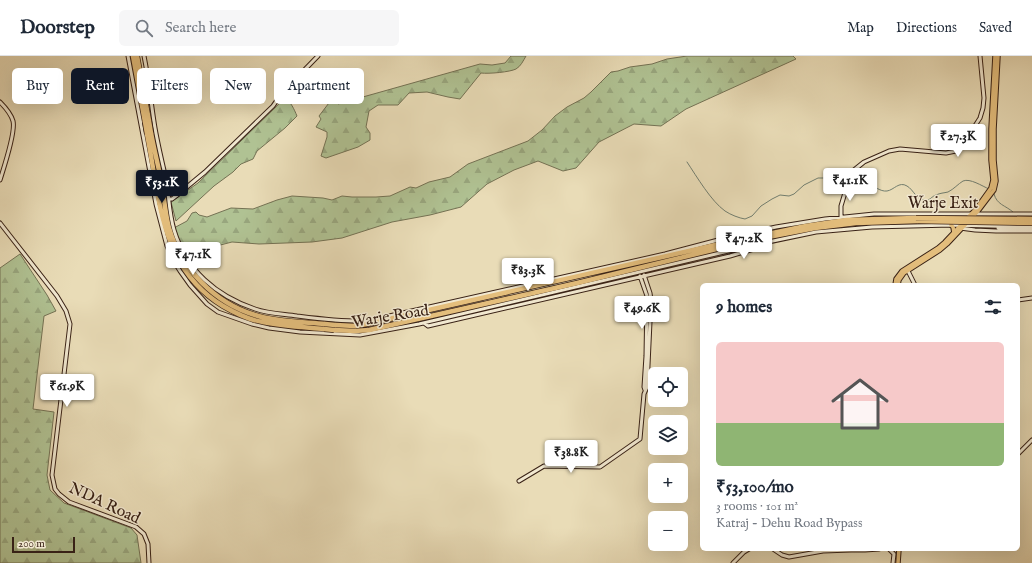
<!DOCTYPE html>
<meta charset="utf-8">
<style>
:root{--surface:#fff;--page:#f6f6f7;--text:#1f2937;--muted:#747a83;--line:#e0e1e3;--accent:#111827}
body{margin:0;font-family:"IM FELL English",serif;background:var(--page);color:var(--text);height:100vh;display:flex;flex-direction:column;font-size:15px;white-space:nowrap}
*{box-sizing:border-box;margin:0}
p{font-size:13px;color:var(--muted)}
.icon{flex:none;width:22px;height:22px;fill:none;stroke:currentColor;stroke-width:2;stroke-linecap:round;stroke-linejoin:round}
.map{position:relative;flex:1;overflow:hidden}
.details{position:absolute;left:700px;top:227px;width:320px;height:268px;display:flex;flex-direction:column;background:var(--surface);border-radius:6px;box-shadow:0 4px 16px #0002}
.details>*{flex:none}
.guide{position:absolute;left:12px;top:12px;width:380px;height:36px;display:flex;gap:8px}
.buttons{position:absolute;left:648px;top:311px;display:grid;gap:8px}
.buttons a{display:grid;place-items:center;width:40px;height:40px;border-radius:6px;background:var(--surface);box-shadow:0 4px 16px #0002;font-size:20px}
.scale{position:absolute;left:12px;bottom:10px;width:63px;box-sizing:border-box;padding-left:4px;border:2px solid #392216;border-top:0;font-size:11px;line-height:14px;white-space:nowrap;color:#392216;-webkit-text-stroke:3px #f1e8d0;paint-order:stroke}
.price{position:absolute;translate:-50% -34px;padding:0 9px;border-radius:4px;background:#fff;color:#222;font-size:13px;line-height:26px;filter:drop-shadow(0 1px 2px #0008)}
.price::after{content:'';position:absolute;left:50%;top:24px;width:12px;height:9px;margin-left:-6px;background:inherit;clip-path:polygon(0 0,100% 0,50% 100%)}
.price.selected{background:var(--accent);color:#fff}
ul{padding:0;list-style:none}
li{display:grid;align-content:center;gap:8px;height:212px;padding:0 16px}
li span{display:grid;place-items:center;height:124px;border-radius:6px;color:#555}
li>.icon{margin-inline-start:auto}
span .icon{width:72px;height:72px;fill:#fffc;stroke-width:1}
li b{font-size:17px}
h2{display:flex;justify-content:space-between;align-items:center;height:48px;padding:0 16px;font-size:17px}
.pill{padding:0 14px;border-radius:6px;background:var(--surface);box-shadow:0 4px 16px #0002;font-size:14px;line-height:36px}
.pill.selected{background:var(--accent);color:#fff}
header{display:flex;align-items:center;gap:24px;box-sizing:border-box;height:56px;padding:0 20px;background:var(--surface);border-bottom:1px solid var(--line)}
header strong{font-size:19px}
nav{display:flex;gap:22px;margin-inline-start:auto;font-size:14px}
.search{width:280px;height:36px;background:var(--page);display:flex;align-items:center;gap:10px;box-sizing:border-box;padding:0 14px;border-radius:6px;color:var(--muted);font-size:15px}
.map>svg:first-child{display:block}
.forest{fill:url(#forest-firs);stroke:#747254}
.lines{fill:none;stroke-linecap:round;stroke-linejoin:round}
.stream{stroke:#727e6f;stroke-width:1}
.secondary-casing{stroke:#392216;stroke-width:5}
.primary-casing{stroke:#392216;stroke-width:5.5}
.highway-casing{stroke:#392216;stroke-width:6}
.secondary{stroke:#f1e8d0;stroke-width:3}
.primary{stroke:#e4be7c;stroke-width:3.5}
.highway{stroke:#e4be7c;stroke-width:4.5}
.highway-bridge-casing{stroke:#392216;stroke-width:6;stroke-linecap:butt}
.highway-bridge{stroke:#e4be7c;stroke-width:4.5}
.labels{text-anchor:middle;stroke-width:3;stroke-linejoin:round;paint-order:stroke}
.street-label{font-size:16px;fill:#392216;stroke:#f1e8d0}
</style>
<header>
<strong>Doorstep</strong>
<div class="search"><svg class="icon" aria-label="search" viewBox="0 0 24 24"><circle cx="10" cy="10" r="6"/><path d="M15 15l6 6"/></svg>Search here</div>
<nav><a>Map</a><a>Directions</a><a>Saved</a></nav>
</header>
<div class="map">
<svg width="1032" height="507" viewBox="0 0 1032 507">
<defs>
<pattern id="forest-firs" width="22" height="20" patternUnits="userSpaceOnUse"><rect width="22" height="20" fill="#b0c293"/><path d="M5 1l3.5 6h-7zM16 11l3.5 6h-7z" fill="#98a67e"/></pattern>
</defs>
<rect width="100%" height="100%" fill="#e9dcb7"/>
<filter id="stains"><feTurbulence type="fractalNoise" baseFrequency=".005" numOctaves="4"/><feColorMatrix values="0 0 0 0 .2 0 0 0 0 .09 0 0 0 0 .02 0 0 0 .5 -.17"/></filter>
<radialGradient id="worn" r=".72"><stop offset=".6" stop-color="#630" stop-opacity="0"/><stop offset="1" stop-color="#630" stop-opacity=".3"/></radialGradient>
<path class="forest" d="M511,0h15c-3,5 -5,10 -10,13 -6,3 -27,5 -35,4l-21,26 -12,-2 -21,-5 -18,1 -11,12h-20l-9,6 -3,16 4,6v7l-12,7 -32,11 -5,-2 6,-19v-5l-11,-5 5,-8 -2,-3 16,-21 3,9 142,-40 12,1 13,-2z
M687,0h106l3,3 -110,50 -25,17 -27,-2 -35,18 -23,26 -13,3 -25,-10 -24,9 -27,14 -26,23 -31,8 -38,7 -50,16 -30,4 -53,2 -27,-2 -35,9 -15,1 -6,-9 -4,-14 15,-8 5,-8 4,-1 3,3 8,2 24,-9 22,1 24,-9 15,-4 31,2 9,2 10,-4 10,1h24l14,-1 20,-9 6,1 13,-6 21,-5 18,-13 60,-23 14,-11 13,-14 12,-9 17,-9 7,-6 20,-20 7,-1 12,-4 22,-3 15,-5z
M285,42c6,4 9,11 12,18l-12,12 -28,23 -4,8 -12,5 -8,8 -19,14 -38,35 -5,-19 27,-19z
M20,198l27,41 9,16 -12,5 -11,93 21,3 -7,63 3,15 14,13 67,25 6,7 4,28h-141v-295z"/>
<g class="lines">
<path class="stream" d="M687,106c10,15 24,39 38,49 6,4 14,7 20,8l7,-3 9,-10 11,-7 8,-4 9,1 5,-2 10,-9 14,-7h13c7,4 6,7 15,6
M849,128c6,0 13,-3 18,-1 6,2 13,9 20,8 7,-1 12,-10 20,-5 7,4 9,14 18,14 5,1 7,-4 11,-5 4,-2 8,-2 12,-3 6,-3 10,-8 15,-11 7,-3 19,5 26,8
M994,138c3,11 11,11 19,18"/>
<defs>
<path id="secondary" d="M128,0l28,148 11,42 6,14 7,11 10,14 17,19 11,8 34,12 17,4 31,4 60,3 59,-11 335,-79 62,-13 56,-5 79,-2 81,2
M144,0c5,24 7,48 11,72 3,17 7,34 11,51 3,17 3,34 8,51 12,40 42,66 81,79 14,5 29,5 42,7 24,3 47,6 70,5l298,-67 57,-15 54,-12 49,-8 49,-5h158
M0,46c5,5 11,12 13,19 3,11 -9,46 -13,59
M169,143h3l4,-3 29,-24 68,-66 9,-13 36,-37
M841,161v-11l9,-30 4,-6 10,-8 25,-11 11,-2 46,4 10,-2 6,-5 18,-28 3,-10 1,-10 -4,-42
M0,167l57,73 9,15 4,13 -18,151 3,14 4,5 10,8 67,25 8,7 4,10 1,19
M960,172l15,2 21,1h36
M998,172l34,2
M907,213l8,16
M640,220l7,20 -1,60 -2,31 1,3
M1018,244l14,-2
M424,267l4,3 302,-70 24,-7 -3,-4
M1018,398l14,-14
M519,425l25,-15 56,1 40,-28 4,-45 3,-7 4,-87 -1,-7 -6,-18
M773,493l9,6 7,2 34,-6 28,-1h14l14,-1
M889,493l5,5 -1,9
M733,507l11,-11 5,-3"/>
<path id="primary" d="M951,169l2,2 1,6
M895,229l1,-6 6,-8 36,-23 7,-6 31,-33 15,-21 2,-8 -2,-20v-31l4,-73
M898,229l1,-5 5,-7 36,-23 7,-6 31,-33 16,-21 2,-9 -2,-21v-31l4,-73
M898,507l1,-14"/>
<path id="highway" d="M133,0l12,66
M137,0l12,65
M151,77c3,16 7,32 10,47 3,16 4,33 8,48 12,41 46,75 86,87 21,7 48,7 70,9
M147,78c13,65 13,134 76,172 12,7 26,14 40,16 20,4 40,5 61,7
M763,179l43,-9 41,-6 69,-2
M763,182l52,-10 41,-5 62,-2
M335,269l20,1 12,-2 366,-83
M334,274l21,1 14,-1 208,-47 156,-38"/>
</defs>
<use href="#secondary" class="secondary-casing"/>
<use href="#primary" class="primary-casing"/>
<use href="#highway" class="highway-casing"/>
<use href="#secondary" class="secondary"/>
<use href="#primary" class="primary"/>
<use href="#highway" class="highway"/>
<defs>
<path id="highway-bridge" d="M149,65l2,12
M145,66l2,12
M916,162l116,1
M918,165l114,2
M733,185l30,-6
M733,189l30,-7
M325,268l10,1
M324,273l10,1"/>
</defs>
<use href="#highway-bridge" class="highway-bridge-casing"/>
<use href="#highway-bridge" class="highway-bridge"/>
</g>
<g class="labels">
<g class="street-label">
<text x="943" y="152">Warje Exit</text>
<text transform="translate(390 259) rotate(-9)" y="6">Warje Road</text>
<text transform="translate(105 446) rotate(25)" y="6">NDA Road</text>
</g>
</g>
<rect width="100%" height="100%" filter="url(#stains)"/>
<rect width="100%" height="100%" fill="url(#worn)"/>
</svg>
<div class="buttons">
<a><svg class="icon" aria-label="locate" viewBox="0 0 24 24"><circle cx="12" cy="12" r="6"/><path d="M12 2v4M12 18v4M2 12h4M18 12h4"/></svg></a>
<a><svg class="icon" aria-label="layers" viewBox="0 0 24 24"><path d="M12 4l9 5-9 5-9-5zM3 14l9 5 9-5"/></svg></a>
<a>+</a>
<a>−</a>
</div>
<div class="scale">200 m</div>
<b class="price" style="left:958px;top:102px">₹27.3K</b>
<b class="price" style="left:850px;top:146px">₹41.1K</b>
<b class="price selected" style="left:162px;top:148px">₹53.1K</b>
<b class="price" style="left:744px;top:204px">₹47.2K</b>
<b class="price" style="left:193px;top:220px">₹47.1K</b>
<b class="price" style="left:528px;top:236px">₹83.3K</b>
<b class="price" style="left:642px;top:274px">₹49.6K</b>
<b class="price" style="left:67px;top:352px">₹61.9K</b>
<b class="price" style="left:571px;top:418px">₹38.8K</b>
<div class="guide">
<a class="pill">Buy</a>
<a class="pill selected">Rent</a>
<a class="pill">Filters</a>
<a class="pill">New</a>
<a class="pill">Apartment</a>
</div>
<section class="details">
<h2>9 homes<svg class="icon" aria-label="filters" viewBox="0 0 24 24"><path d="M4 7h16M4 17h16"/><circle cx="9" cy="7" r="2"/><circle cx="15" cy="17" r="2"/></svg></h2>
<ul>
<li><span style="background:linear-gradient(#f6c9c9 65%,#8fb573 0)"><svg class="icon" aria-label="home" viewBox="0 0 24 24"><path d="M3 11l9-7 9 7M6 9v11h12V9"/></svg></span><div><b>₹53,100/mo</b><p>3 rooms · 101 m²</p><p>Katraj - Dehu Road Bypass</p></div></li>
</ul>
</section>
</div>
